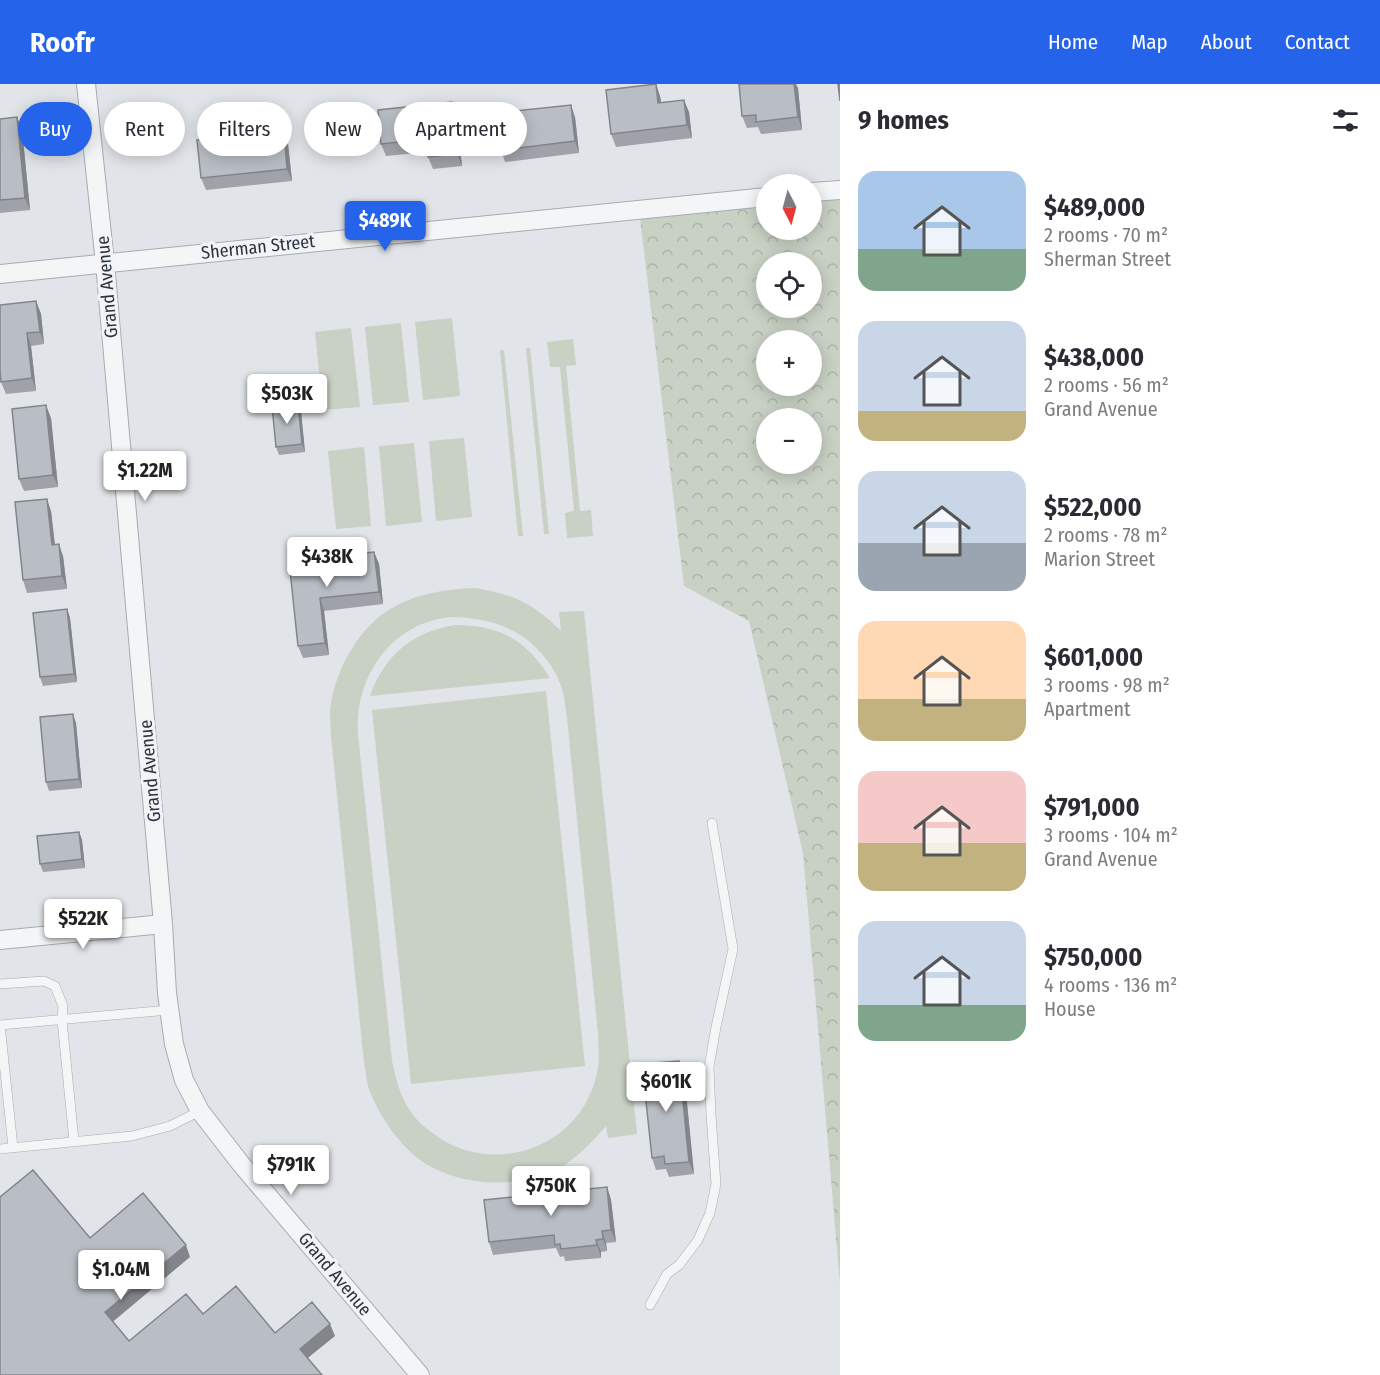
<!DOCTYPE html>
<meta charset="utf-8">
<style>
:root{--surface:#fff;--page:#f7f7f7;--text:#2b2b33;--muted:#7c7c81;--accent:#2563eb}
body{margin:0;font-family:"Fira Sans Condensed",sans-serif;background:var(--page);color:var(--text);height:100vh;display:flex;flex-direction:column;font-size:22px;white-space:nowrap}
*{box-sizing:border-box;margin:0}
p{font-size:20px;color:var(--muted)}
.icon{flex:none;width:33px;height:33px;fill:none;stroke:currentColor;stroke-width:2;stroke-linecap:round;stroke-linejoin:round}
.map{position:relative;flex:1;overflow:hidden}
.sheet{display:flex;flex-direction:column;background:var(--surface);width:540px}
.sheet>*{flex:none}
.top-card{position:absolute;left:18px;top:18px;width:570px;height:54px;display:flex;gap:12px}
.needle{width:39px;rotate:174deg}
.controls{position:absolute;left:756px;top:90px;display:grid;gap:12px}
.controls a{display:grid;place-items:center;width:66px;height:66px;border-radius:50%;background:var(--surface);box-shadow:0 3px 15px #0003;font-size:30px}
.price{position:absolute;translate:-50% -51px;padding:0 14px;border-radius:6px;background:#fff;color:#222;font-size:20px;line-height:39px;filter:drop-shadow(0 2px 3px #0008)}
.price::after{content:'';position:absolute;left:50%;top:36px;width:18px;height:14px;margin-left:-9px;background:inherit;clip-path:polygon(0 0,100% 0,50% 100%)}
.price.selected{background:var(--accent);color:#fff}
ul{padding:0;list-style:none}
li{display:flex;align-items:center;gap:18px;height:150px;padding:0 18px}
li span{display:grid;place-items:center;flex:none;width:168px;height:120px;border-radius:18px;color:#555}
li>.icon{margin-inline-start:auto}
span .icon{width:72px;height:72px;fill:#fffc;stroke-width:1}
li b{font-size:26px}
h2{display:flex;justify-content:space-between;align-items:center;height:72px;padding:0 18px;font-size:26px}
.chip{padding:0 21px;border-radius:27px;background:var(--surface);box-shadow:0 3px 15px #0003;font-size:21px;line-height:54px}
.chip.selected{background:var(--accent);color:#fff}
header{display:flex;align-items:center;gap:36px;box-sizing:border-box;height:84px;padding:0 30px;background:var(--accent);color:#fff}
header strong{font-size:28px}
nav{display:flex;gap:33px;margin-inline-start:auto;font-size:21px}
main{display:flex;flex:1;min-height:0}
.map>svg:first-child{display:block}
.forest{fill:url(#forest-crowns);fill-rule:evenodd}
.garden{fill:#c8d1c3;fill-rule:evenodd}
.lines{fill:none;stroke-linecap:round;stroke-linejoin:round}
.lane-casing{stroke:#a7abb2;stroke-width:10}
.street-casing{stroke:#a7abb2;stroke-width:20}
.lane{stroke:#f4f5f7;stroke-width:9}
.street{stroke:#f4f5f7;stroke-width:18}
.wall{fill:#9fa3a9}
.shaded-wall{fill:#82858a}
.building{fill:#b9bec5;stroke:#82858a;stroke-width:1.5}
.labels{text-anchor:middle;stroke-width:6;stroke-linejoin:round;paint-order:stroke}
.street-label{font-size:18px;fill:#2b333f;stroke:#f1f3f6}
</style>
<header>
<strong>Roofr</strong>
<nav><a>Home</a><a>Map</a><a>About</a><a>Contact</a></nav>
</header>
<main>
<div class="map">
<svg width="840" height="1291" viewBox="0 0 840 1291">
<defs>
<pattern id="forest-crowns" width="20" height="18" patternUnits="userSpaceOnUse" patternTransform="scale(1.5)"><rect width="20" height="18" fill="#c8d1c3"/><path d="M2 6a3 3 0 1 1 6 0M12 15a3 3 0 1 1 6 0" fill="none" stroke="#acb4a9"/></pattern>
</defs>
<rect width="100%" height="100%" fill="#e1e4e8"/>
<path class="forest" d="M840,106v1094l-37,-431 -54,-232 -65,-35 -45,-377 127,-12v33h46v-38zM766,178h46v46h-46zM766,256h46v46h-46zM766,334h46v46h-46z"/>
<path class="garden" d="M452,234l8,78 -37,4 -8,-78z
M401,239l8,79 -36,3 -8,-78z
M351,244l9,79 -37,3 -8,-78z
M573,255l3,26 -10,1 14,145 11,-1 2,26 -26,2 -2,-25 9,-2 -14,-144h-10l-3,-25z
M526,264h4l19,186h-5z
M500,266h4l19,186h-5z
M464,354l8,79 -36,4 -7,-80z
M414,359l8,79 -36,4 -7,-80z
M364,363l7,79 -35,3 -8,-78z
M476,504c40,8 55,14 85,43l-2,-19 25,-1 53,523 -29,4 -2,-12c-16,18 -32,36 -55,46 -21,9 -45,12 -67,10 -20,-2 -39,-7 -56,-17 -26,-14 -51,-52 -60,-79 -2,-7 -2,-15 -4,-23l-33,-327c0,-7 -1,-15 -1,-23 2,-36 26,-82 57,-102 27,-17 58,-22 89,-23zM452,533c39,1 70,11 95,43 6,8 12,19 15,29 3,9 3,18 5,28l31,317c1,17 2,34 -4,50 -21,67 -105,92 -160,50 -9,-6 -17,-13 -23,-22 -11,-15 -15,-33 -19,-51l-34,-327c-4,-50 26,-101 76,-114 6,-2 12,-2 18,-3z
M454,541c45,0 72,14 96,53l-180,18c15,-41 41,-63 84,-71z
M546,607l39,375 -174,18 -39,-374z"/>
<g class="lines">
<defs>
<path id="lane" d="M0,900l44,-3 11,5 8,20 -1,14 12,121
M0,941l169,-15
M0,941l13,122
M0,1065l132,-13 38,-10 30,-15
M650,1221l17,-31 12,-9 19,-25 12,-27 6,-29 -5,-69 -2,-48 7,-40 17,-78 -21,-126"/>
<path id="street" d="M86,0l19,179 58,661 4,69 7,51 10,36 16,31 41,53 179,211
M812,108l28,-2
M0,190l766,-77
M0,856l163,-16"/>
</defs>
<use href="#lane" class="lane-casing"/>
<use href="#street" class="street-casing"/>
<use href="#lane" class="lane"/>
<use href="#street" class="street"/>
</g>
<path class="wall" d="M798,4l4,42 -41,4 -3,-7 -11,1 -5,-12z
M660,12l1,6 28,10 3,26 -76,9 -5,-13z
M452,18l4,12 6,52 -29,3 -5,-12v-5l-42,4 -5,-12z
M17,33l5,12 8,81 -30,3v-94z
M575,33l4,36 -74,9 -4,-12z
M284,47l4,13 4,37 -86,9 -5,-12z
M36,217l5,13 3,30 -13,2 5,45 -30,3 -5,-12z
M298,319l3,9 4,40 -26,3 -3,-8z
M51,334l7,69 -34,4 -5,-12z
M51,427l4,33 8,12 4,33 -40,4 -4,-13z
M374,468l5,12 4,40 -59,7 5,44 -26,3 -5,-12 -9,-85z
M67,525l3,9 7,64 -34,4 -3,-9z
M76,639l6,65 -33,3 -3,-9z
M79,748l3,8 3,28 -42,4 -3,-8z
M684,989l10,101 -25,3 -3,-8 -10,1 -4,-12z
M607,1103l4,13 5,42 -10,1 1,8 -6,1v6l-36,3 -1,-5 -4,1 -4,-9 -63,7 -4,-13z"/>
<path class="shaded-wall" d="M656,0l4,12 3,19 -5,-12z
M794,0h2l2,4 4,42 -4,-13z
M684,16l5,12 3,26 -5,-13z
M452,18l4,12 6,52 -5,-12z
M571,21l4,12 4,36 -4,-12z
M17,33l5,12 8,81 -5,-12z
M284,47l4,13 4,37 -5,-12z
M36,217l5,13 3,30 -4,-12z
M27,249l4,13 5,45 -4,-13z
M298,319l3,9 4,40 -3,-8z
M46,321l5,13 7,69 -5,-12z
M47,415l4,12 5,46 -4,-12z
M59,460l4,12 4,33 -5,-13z
M374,468l5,12 4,40 -4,-12z
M320,514l4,13 5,44 -4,-12z
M67,525l3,9 7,64 -3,-8z
M73,630l3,9 6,65 -3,-9z
M79,748l3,8 3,28 -3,-9z
M679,977l5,12 10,101 -5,-12z
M607,1103l4,13 5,42 -5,-12z
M602,1147l4,12 1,8 -4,-12z
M596,1156l5,12v6l-4,-13z
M186,1161l4,12 -81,68 -4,-13z
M330,1240l5,12 -31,25 -4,-12z"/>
<path class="building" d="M656,0l2,19 26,-3 3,25 -76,9 -5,-44z
M739,0h55l4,33 -42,5v-7l-14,1z
M838,0h2v17z
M452,18l5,52 -29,3 -1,-18 -46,5 -3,-34z
M571,21l4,36 -74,9 -4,-37z
M17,33l8,81 -25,2v-81z
M284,47l3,38 -86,9 -4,-38z
M36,217l4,31 -13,1 5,45 -31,4 -1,-12v-65z
M298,319l4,41 -26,3 -4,-41z
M46,321l7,70 -34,4 -7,-70z
M47,415l5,46 7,-1 3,32 -39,4 -8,-78z
M374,468l5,40 -59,6 5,45 -27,3 -9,-85z
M67,525l7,65 -34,3 -7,-64z
M73,630l6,65 -33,3 -6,-65z
M79,748l3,27 -42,5 -3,-28z
M679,977l10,101 -24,2 -1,-8 -12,2 -9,-85 12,-2 -1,-8z
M33,1086l57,68 53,-45 43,52 -81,67 24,29 57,-47 17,20 33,-28 39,47 37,-31 18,22 -30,25 22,26h-322v-178z
M607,1103l4,43 -9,1 1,8 -7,1 1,5 -36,4 -1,-5 -5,1 -1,-10 -65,7 -5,-42z"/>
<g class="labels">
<g class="street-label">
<text transform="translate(258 163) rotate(-6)" y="6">Sherman Street</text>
<text transform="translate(107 203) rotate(-95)" y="6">Grand Avenue</text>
<text transform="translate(150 687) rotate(-95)" y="6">Grand Avenue</text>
<text transform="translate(335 1190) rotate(50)" y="6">Grand Avenue</text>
</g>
</g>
</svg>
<div class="controls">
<a><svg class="needle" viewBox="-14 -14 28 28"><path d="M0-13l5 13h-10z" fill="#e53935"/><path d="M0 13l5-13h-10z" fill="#7c7c81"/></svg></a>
<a><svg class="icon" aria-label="locate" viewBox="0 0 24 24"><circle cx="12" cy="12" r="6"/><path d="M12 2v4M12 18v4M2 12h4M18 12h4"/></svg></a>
<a>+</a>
<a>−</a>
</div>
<b class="price selected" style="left:385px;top:168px">$489K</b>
<b class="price" style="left:287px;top:341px">$503K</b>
<b class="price" style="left:145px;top:418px">$1.22M</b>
<b class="price" style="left:327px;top:504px">$438K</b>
<b class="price" style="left:83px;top:866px">$522K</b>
<b class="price" style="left:666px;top:1029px">$601K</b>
<b class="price" style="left:291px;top:1112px">$791K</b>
<b class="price" style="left:551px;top:1133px">$750K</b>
<b class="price" style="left:121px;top:1217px">$1.04M</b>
<div class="top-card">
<a class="chip selected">Buy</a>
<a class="chip">Rent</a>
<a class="chip">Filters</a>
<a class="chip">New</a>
<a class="chip">Apartment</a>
</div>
</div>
<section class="sheet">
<h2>9 homes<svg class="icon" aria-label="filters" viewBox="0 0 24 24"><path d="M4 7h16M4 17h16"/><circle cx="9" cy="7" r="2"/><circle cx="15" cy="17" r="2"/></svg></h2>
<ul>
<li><span style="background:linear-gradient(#a9c7e8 65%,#7fa58c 0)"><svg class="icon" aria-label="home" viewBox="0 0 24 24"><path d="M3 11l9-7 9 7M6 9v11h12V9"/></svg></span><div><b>$489,000</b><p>2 rooms · 70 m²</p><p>Sherman Street</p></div></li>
<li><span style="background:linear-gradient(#c9d6e8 75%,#c2b280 0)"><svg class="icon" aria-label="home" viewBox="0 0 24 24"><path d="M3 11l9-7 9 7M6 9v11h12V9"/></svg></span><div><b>$438,000</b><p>2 rooms · 56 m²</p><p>Grand Avenue</p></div></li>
<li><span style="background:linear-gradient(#c9d6e8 60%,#9aa5b1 0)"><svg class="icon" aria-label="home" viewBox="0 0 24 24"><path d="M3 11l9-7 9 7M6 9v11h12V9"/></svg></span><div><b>$522,000</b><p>2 rooms · 78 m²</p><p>Marion Street</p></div></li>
<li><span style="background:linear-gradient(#ffd9b3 65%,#c2b280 0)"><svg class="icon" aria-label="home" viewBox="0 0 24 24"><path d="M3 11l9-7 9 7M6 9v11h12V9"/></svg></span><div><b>$601,000</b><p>3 rooms · 98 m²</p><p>Apartment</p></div></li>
<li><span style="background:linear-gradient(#f6c9c9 60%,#c2b280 0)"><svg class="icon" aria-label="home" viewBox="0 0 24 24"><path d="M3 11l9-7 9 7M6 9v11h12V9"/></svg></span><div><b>$791,000</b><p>3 rooms · 104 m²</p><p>Grand Avenue</p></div></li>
<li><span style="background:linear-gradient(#c9d6e8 70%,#7fa58c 0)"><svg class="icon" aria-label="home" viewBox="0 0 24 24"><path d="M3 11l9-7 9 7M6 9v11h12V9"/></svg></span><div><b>$750,000</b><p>4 rooms · 136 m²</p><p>House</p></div></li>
</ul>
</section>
</main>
